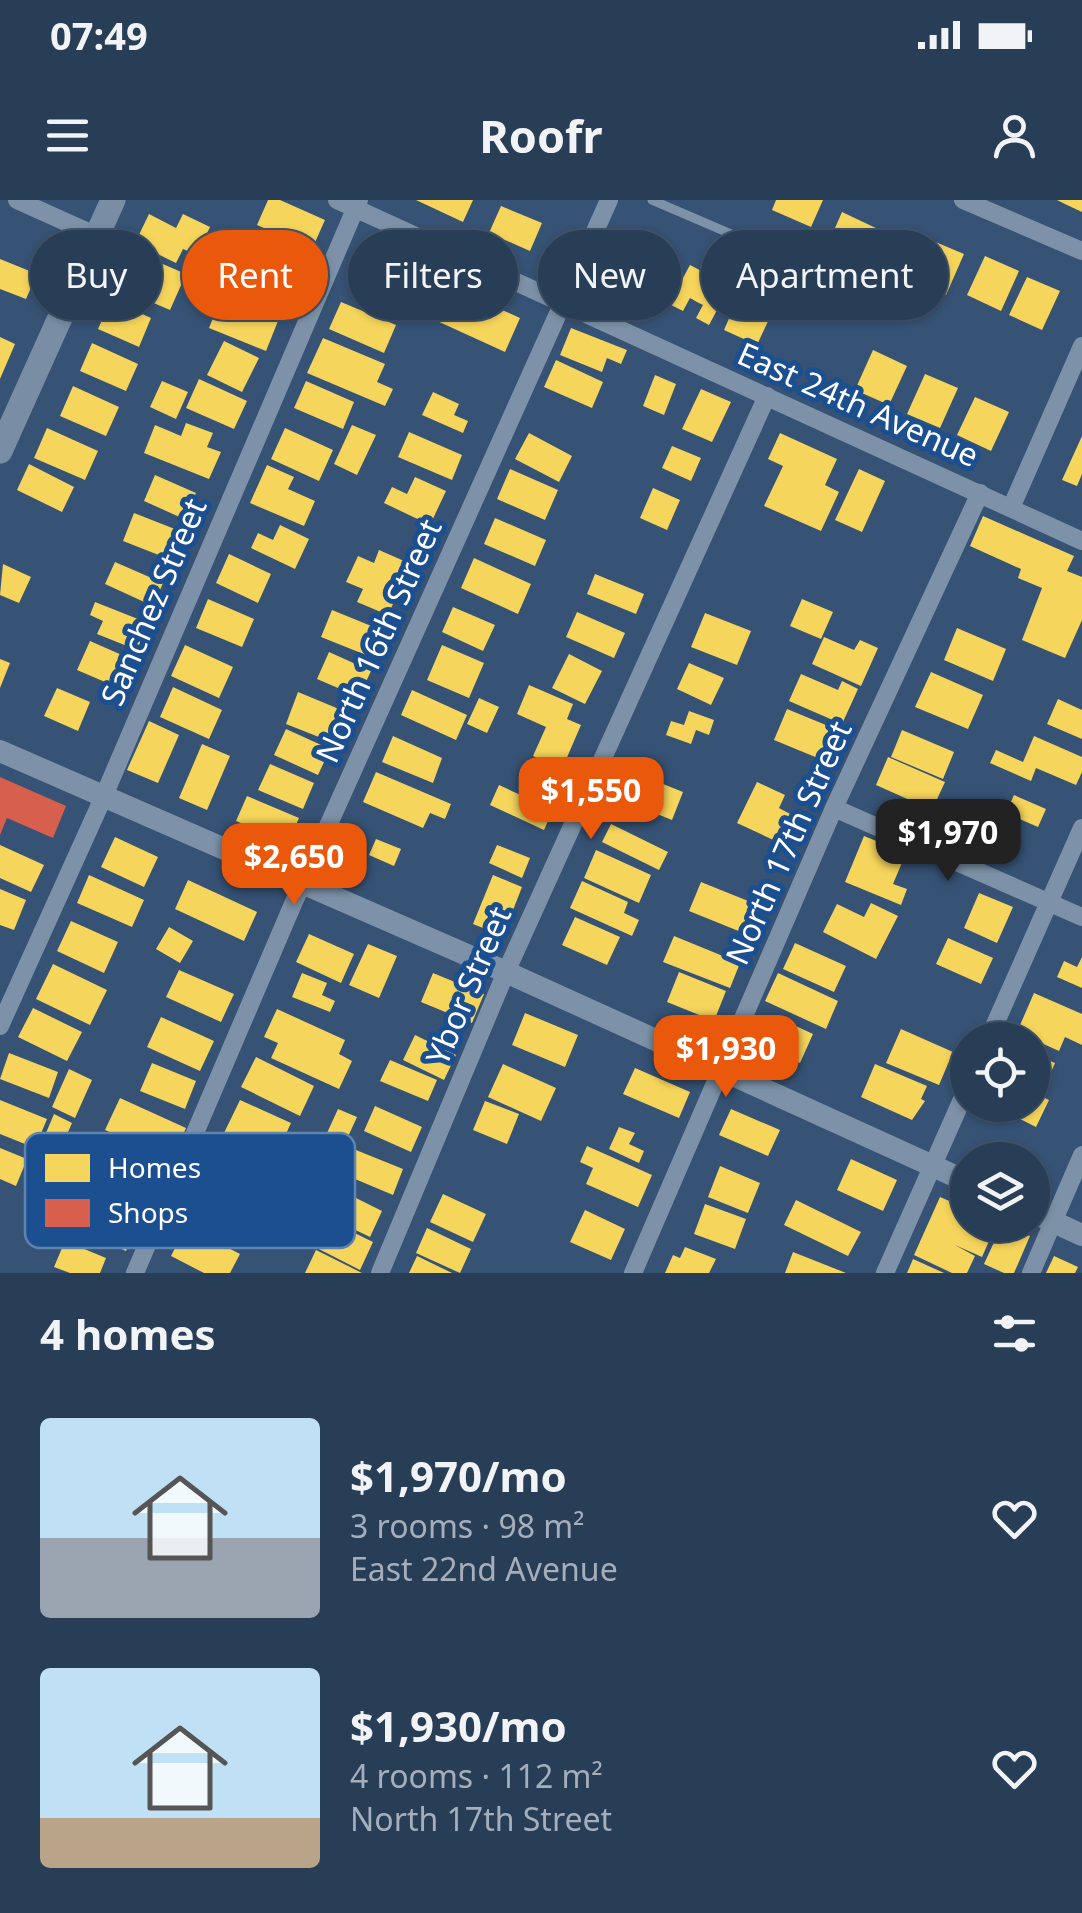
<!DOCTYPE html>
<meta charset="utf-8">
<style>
:root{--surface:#283e57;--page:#344961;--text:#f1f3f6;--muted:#a5aeba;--line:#44576d;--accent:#ea580c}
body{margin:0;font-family:"Noto Sans",sans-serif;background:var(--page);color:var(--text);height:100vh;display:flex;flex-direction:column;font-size:38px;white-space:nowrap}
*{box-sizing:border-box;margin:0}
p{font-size:32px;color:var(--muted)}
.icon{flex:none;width:55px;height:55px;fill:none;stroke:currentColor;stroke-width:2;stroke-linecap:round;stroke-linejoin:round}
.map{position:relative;height:1073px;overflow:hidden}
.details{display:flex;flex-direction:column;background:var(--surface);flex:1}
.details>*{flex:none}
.guide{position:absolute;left:30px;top:30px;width:1022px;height:90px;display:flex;gap:20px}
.controls{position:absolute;left:950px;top:822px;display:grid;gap:20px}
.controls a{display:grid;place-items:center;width:100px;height:100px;border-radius:50%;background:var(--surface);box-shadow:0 2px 8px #0004,0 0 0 2px var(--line);font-size:50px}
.price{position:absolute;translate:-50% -85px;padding:0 22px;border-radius:20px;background:var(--accent);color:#fff;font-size:32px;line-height:65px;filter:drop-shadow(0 2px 5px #0008)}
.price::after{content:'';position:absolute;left:50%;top:60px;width:30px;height:22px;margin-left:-15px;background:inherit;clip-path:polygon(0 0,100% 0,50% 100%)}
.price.on{background:#222;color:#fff}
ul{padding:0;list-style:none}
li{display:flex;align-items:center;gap:30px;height:250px;padding:0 40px}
li span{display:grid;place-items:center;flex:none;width:280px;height:200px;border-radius:10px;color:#555}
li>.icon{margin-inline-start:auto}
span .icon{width:120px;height:120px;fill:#fffc;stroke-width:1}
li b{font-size:42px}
h2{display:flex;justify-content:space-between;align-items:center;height:120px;padding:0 40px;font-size:42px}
.tag{padding:0 35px;border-radius:45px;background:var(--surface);box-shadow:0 2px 8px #0004,0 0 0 2px var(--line);font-size:35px;line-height:90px}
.tag.on{background:var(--accent);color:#fff}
.status{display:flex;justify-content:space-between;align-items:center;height:70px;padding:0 50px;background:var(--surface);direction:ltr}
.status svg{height:28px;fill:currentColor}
header{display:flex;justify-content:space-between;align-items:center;height:130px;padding:0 40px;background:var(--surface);font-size:45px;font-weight:700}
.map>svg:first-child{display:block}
.homes{fill:#f6d55c}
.shops{fill:#d6604d}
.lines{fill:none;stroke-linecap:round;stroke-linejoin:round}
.service{stroke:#7d92a8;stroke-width:9}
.minor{stroke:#7d92a8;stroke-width:18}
.tertiary{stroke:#7d92a8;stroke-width:22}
.secondary{stroke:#798da4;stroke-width:25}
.labels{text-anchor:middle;stroke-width:10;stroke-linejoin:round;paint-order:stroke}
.street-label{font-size:32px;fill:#fff;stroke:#1b4f8f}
.key{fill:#1b4f8f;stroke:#5f84b1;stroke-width:2.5}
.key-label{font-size:28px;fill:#fff}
</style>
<div class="status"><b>07:49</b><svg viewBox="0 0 49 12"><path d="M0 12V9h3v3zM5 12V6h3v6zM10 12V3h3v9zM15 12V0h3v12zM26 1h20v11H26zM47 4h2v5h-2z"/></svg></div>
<header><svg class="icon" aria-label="menu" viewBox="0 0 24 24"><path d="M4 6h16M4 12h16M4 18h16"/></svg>Roofr<svg class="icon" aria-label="person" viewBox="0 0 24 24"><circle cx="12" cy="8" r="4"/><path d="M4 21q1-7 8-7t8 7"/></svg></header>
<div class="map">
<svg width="1082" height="1073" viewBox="0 0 1082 1073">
<rect width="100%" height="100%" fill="#365274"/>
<path class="homes" d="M268,0h12l45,20 -13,29 -55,-24z
M416,0h57l-10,22z
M776,0h47l-12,27 -39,-17z
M1057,0h25v12l-15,-7z
M501,6l41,17 -12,28 -41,-18z
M842,12l55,26 -22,47 -54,-25z
M149,14l27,14 7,-14 27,13 -13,28 -14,-6 -7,14 -41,-20z
M926,38l38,16 -18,41 -37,-17z
M369,39l54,23 -12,29 -55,-24z
M637,42l41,19 -18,40 -14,-6 6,-14 -13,-6 -7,13 -14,-6z
M985,56l34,15 -18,40 -34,-16z
M0,59l37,15 -11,25 -26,-10z
M151,59l35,15 -16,36 -35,-15z
M690,65l40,21 -21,39 -13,-7 7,-13 -6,-3 -7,-4 -7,13 -14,-7z
M244,69l49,24 -7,16 -49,-24z
M1027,77l33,14 -18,39 -33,-15z
M450,86l70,32 -15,34 -70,-32z
M741,91l34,15 -18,39 -33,-15z
M221,98l57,23 -12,30 -57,-23z
M111,100l40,18 -12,29 -41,-18z
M341,102l55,23 -12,28 -55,-24z
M571,128l56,22 -6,14 -14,-6 -5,14 -42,-17z
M0,137l15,7 -15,35z
M323,138l62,26 -8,18 16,7 -8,17 -78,-33z
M224,141l35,17 -17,34 -35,-17z
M92,143l46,21 -12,27 -46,-20z
M873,150l34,16 -18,39 -34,-15z
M556,160l47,22 -11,26 -48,-21z
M925,174l33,14 -18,40 -33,-14z
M655,175l21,9 -12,31 -21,-9z
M199,179l48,22 -13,28 -48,-21z
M162,181l26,11 -12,27 -26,-12z
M306,181l48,21 -11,27 -49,-21z
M73,186l46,21 -13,29 -46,-20z
M701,189l30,13 -19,40 -30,-13z
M433,192l26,12 -5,11 14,6 -5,12 -41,-18z
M975,197l34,15 -18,39 -34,-16z
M186,223l27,10 -6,14 14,5 -12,27 -65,-26 11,-28 26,11z
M352,225l24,10 -19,40 -23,-11z
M47,228l51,23 -13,29 -51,-22z
M285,228l48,22 -14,31 -48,-22z
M409,232l53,23 -10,25 -54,-23z
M529,233l43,23 -13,26 -44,-23z
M780,233l57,26 -12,26 14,7 -18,39 -57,-25 19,-40 -15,-7z
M1082,236v38l-5,12 -15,-6z
M672,246l29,12 -10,23 -29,-13z
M29,264l45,23 -12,25 -45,-22z
M267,265l27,12 -6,12 27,12 -11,25 -54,-23z
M510,269l48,21 -13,30 -48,-21z
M859,269l26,12 -23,51 -27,-12z
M155,275l41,18 -12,26 -40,-18z
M415,277l31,14 -16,34 -46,-22 8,-16 15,7z
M653,288l27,12 -13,30 -27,-12z
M134,313l51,20 -11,28 -51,-20z
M983,316l91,40 -7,15 15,6v43l-17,38 -43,-18 20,-52 -24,-10 3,-9 -51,-23z
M495,318l51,22 -11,26 -51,-22z
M280,325l29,14 -14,30 -44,-21 7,-15 15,7z
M379,350l32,14 -23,51 -31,-13 6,-13 -17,-7 12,-26 16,7z
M229,354l42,20 -13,29 -42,-20z
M474,358l57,26 -13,30 -57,-26z
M115,362l48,21 -10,23 -48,-22z
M3,364l28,13 -12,26 -19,-8z
M595,374l49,20 -8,20 -49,-20z
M208,399l46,20 -12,28 -46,-19z
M802,399l31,13 -12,27 -31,-13z
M95,402l53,21 -11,27 -40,-16 6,-13 -13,-6z
M453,407l42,18 -12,26 -41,-19z
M332,410l54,22 -10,27 -55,-22z
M577,412l48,21 -11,25 -48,-21z
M705,413l46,18 -14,34 -46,-18z
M957,428l49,21 -13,32 -49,-21z
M824,437l30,13 6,-10 18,8 -17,38 -49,-22z
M90,441l41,18 -12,29 -42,-18z
M185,445l48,22 -14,31 -48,-22z
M442,445l42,18 -15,35 -42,-18z
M329,452l42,19 -12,26 -42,-18z
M569,454l33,17 -17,33 -33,-16z
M0,459l10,4 -10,25z
M689,463l35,15 -13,27 -34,-16z
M931,472l52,23 -15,34 -53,-22z
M801,474l37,16 4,-9 16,8 -16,35 -53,-23z
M529,485l44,19 -6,15 14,6 -19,44 -29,-13 13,-29 -29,-13z
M173,487l49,23 -13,29 -49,-22z
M57,488l33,14 -12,29 -34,-15z
M412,490l55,25 -11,25 -55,-25z
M298,492l53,22 -12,31 -53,-21z
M479,498l20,9 -12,26 -20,-9z
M1058,499l24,11v29l-35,-15z
M787,509l51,21 -13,31 -51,-21z
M689,511l25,9 -5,15 -13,-5 -5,14 -25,-9 5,-14 13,4z
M149,521l30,14 -21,48 -31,-13z
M286,529l44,20 -12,26 -44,-20z
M902,530l52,22 -11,27 -52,-22z
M393,536l49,22 -9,25 -51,-21z
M1034,536l48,21v15l-6,13 -40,-17 -5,13 -41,-18 6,-13 27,12z
M202,544l28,12 -23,54 -28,-12z
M888,557l57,25 -13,28 -56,-25z
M270,564l44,19 -11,26 -45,-19z
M376,572l75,32 -6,15 -15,-6 -7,15 -60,-26z
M636,573l47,19 -11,28 -47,-19z
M757,582l28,13 -6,13 13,7 -12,28 -43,-20z
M499,585l54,25 -9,20 -54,-25z
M1014,595l32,14 -8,18 -32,-14z
M247,596l52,22 -11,25 -52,-22z
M611,624l57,28 -9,18 -57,-28z
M864,636l42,17 -13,31 14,5 -6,16 -56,-23z
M115,637l43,20 -14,30 -43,-20z
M376,639l25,10 -7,17 -25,-11z
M0,645l44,20 -13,27 -31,-14z
M497,645l33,13 -8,20 -33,-15z
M596,650l55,25 -12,28 -55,-25z
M89,675l55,25 -12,27 -55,-24z
M493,675l29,12 -19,49 -30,-12z
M188,680l69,32 -13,29 -69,-32z
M582,681l46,21 -4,11 15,7 -7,16 -62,-28z
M701,682l57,23 -12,29 -57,-23z
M0,689l26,11 -12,30 -14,-5z
M979,693l34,14 -16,36 -33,-15z
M871,703l27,13 -22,43 -53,-27 14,-28 27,13z
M575,717l45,20 -13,28 -45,-20z
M71,721l47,21 -14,31 -47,-22z
M169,727l24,14 -13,22 -24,-14z
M309,734l45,20 -13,29 -45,-21z
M674,736l66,27 -10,25 -67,-26z
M948,738l45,20 -12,26 -45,-20z
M795,743l51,23 -12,26 -51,-23z
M368,744l29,12 -18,42 -30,-13z
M1082,757v31l-25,-11 7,-16 13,6z
M53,764l54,26 -17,35 -54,-26z
M179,770l55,24 -13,28 -55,-25z
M679,772l47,19 -12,30 -47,-19z
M302,773l25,10 -5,12 13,6 -5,11 -38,-15z
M433,773l51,21 -12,29 -51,-21z
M778,773l60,28 -12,28 -61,-28z
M1034,793l48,21v31l-17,-8 -6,14 -42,-19z
M33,808l49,24 -15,29 -49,-24z
M277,809l68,31 -6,14 13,7 -13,28 -68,-31 7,-15 -14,-6z
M525,813l53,22 -13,32 -53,-22z
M161,817l53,24 -14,30 -53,-24z
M783,820l30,14 -13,29 -31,-14z
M901,829l52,23 -14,33 -53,-22z
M415,835l41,20 -12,25 -41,-20z
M9,853l49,19 -9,26 -49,-19z
M1032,853l23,10 -12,27 -11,-5z
M256,857l58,29 -14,30 -59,-29z
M390,860l47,20 -9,21 -48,-20z
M152,863l44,18 -11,28 -45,-18z
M503,864l53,24 -15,33 -53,-24z
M875,864l52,22 -6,13 4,2 -13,19 -51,-23z
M635,868l55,24 -11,26 -56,-24z
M69,869l23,11 -17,38 -23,-11z
M1032,892l17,8 -13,27 -44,-22h40z
M120,898l66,30 -14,32 -67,-30z
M0,900l47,19 -12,29 -35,-14z
M240,900l51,23 -15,33 -52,-23z
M485,901l34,13 -12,30 -34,-14z
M375,906l47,21 -11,25 -47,-21z
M338,909l19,8 -11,24 -19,-8z
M731,909l49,21 -12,26 -49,-21z
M54,914l18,9 -11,25 -18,-8z
M619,927l16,6 -6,11 15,7 -5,12 -30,-14z
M346,946l57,23 -10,26 -57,-24z
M587,946l65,29 -14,32 -52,-23 7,-16 -13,-6z
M0,948l27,11 -11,27 -16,-7z
M851,959l46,21 -14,31 -46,-21z
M720,966l40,17 -12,30 -40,-16z
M334,987l48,24 -12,26 -48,-23z
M443,994l43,20 -13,28 -43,-20z
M940,997l28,12v16h28l-14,32 -27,-12 20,11 -8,17h-15l-38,-18z
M796,1000l65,32 -13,24 -64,-31z
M705,1004l41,15 -11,30 -41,-15z
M63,1009l68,30 -5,12 -68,-30z
M585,1010l40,19 -14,31 -41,-18z
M324,1018l49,24 -13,28 -49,-25z
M1002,1025l28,11 -16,37h-10l-20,-9z
M186,1026l54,28 -10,19h-26l-33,-17z
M427,1028l44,21 -11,24 -44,-20z
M65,1041l41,17 -6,15h-30l-16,-6z
M685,1047l31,12 -7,14h-44l8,-18 7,3z
M316,1050l46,23h-57z
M793,1052l53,21h-61z
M417,1056l35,17h-43z
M1054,1056l24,11 -3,6h-29z
M913,1059l31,14h-37z"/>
<path class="shops" d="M0,577l66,29 -13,32 -46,-20 -7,17z"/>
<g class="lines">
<path class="service" d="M652,0l144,62"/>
<path class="minor" d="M17,0l80,36
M337,0l745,341
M963,0l119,51
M1011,308l71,-162
M834,608l248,109
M0,826l103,-228 256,-598
M988,840l94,-212
M135,1073l158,-369 316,-704
M380,1073l126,-301 261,-576
M633,1073l201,-465 146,-315
M885,1073l83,-187
M1031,1073l51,-118"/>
<path class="tertiary" d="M0,551l506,221 462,210
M1032,1012l50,23"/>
<path class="secondary" d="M0,251l113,-251"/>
</g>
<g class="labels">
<g class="street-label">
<text transform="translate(858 205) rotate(24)" y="11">East 24th Avenue</text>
<text transform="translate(154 402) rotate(-67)" y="11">Sanchez Street</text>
<text transform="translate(379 441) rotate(-66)" y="11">North 16th Street</text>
<text transform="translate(789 643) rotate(-66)" y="11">North 17th Street</text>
<text transform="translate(469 786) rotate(-67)" y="11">Ybor Street</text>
</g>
</g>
<rect x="25" y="933" width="330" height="115" rx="15" class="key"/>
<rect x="45" y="954" width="45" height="28" fill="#f6d55c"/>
<rect x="45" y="999" width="45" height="28" fill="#d6604d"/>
<g class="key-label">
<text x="108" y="978">Homes</text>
<text x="108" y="1023">Shops</text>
</g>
</svg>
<div class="controls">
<a><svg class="icon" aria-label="locate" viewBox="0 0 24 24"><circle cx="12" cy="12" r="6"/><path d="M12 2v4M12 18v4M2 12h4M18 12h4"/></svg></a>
<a><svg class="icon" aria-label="layers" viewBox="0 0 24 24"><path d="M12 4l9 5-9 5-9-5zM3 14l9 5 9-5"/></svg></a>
</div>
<b class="price" style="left:591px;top:642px">$1,550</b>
<b class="price on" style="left:948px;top:684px">$1,970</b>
<b class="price" style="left:294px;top:708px">$2,650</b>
<b class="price" style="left:726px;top:900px">$1,930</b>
<div class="guide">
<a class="tag">Buy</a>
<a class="tag on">Rent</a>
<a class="tag">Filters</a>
<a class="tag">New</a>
<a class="tag">Apartment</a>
</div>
</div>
<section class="details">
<h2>4 homes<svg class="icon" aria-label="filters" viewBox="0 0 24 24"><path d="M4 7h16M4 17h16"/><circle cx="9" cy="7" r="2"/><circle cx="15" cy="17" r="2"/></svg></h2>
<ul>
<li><span style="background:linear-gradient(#bfe0f5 60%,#9aa5b1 0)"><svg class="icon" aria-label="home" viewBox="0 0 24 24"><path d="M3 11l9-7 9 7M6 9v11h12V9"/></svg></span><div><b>$1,970/mo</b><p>3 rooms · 98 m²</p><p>East 22nd Avenue</p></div><svg class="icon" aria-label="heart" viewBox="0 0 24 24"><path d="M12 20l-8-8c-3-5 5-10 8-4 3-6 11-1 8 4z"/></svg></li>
<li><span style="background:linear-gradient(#bfe0f5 75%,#b9a48a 0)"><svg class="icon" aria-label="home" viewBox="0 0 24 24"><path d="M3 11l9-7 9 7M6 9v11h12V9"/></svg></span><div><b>$1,930/mo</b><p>4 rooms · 112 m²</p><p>North 17th Street</p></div><svg class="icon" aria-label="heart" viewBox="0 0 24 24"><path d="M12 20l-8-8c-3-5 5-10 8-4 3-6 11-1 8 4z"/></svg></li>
</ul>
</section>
